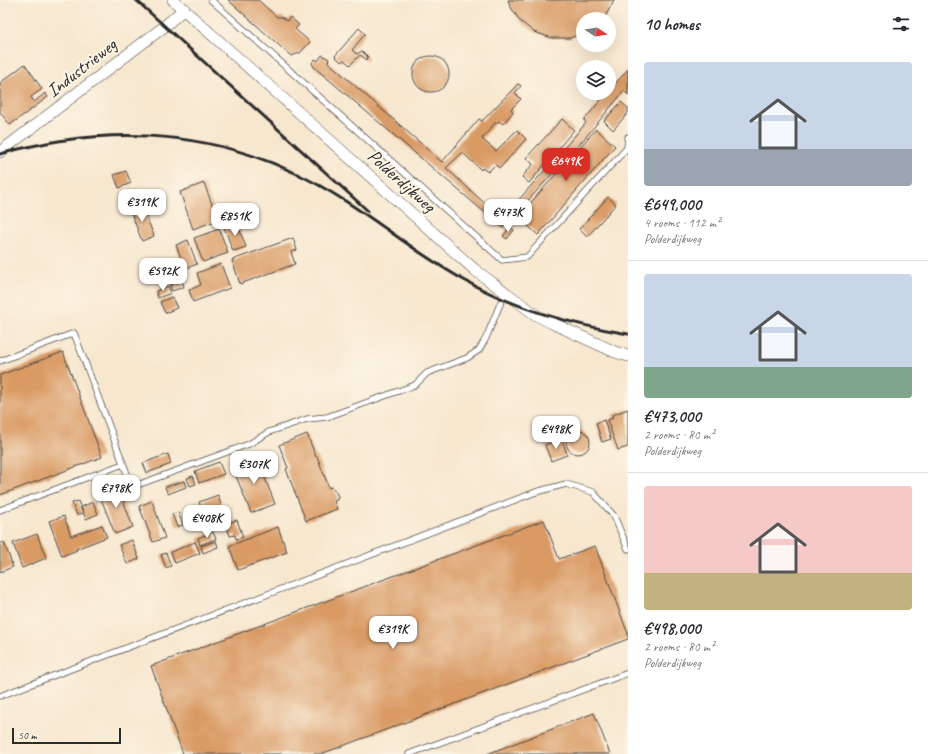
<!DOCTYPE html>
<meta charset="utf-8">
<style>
:root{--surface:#fff;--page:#f7f7f7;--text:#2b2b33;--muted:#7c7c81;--line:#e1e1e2;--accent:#d93025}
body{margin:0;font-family:Caveat,sans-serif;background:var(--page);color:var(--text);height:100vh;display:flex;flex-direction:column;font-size:15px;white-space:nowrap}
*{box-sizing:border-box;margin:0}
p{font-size:13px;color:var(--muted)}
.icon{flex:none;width:22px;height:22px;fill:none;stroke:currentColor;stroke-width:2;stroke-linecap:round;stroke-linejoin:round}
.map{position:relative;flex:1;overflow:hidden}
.drawer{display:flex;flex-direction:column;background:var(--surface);width:300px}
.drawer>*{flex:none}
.needle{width:26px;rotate:102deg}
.fabs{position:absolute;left:576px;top:12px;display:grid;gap:8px}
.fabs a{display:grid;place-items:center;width:40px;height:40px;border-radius:50%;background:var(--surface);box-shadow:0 4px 16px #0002;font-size:20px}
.scale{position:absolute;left:12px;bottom:10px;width:109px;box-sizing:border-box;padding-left:4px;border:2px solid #2b2b2b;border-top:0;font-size:11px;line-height:14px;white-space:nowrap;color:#2b2b2b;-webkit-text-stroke:3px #fcf5e5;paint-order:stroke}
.price{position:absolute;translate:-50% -34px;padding:0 9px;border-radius:8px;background:#fff;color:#222;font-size:13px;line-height:26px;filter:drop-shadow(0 1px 2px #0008)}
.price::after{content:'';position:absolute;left:50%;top:24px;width:12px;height:9px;margin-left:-6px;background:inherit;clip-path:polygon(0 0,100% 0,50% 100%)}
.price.on{background:var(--accent);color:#fff}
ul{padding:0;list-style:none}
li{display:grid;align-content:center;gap:8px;height:212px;padding:0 16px}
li+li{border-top:1px solid var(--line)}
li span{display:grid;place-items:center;height:124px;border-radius:4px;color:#555}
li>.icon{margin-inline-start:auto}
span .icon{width:72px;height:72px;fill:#fffc;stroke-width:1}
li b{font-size:17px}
h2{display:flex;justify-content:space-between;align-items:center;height:48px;padding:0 16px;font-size:17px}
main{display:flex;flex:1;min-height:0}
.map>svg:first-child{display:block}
.building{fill:#d99a64}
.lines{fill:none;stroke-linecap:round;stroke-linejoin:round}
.lane-casing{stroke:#4a4744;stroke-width:7}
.street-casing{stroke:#4a4744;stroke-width:12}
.lane{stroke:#fff;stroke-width:5.5}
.street{stroke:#fff;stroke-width:11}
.rail{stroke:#2b2b2b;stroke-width:3}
.labels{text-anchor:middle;stroke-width:4;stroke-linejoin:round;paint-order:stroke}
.street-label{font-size:19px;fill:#2b2b2b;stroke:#fcf5e5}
</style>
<main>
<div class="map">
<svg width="628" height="754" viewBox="0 0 628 754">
<rect width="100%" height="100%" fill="#fcf5e5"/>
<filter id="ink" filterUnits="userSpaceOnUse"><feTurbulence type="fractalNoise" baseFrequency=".025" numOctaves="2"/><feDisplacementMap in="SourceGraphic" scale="8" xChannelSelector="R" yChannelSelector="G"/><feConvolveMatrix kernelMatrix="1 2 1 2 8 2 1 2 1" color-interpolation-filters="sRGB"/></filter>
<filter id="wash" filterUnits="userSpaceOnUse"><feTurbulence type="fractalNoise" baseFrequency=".012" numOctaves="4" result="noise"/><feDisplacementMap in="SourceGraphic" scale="16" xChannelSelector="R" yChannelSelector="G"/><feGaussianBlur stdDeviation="0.9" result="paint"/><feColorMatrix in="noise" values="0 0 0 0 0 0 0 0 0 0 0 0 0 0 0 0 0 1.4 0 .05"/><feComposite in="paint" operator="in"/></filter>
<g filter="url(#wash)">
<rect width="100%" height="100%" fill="#f7e7cf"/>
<g id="blocks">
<path class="building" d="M228,0h30l19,17h5l5,4 3,-4 9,8 -4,4 15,13 -10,11 -9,3z
M508,0h106l-10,19h-21v14l-13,5h-18l-18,-6 -14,-11 -10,-15z
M359,28l6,6 -13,16 5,4 5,-3 6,6 -1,3 -7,-5 -10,10 -6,-5 -3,2 -6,-6z
M322,55l7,4 -1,3 114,100 37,-43 3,2 36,-37 3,2 -6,7 6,6 -10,10 2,3 -10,12 -4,-3 -2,2h-2l-13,16 14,12 21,-21 9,9 -26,29 -5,-3 -7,7 -6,-4 -1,2 -18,-17h-1l-16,15 56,51 84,-96 -2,-3 23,-27h2v-2l19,-22v26l-4,-4 -40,48 -81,89 -189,-161 -2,-4 3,-4 3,2z
M413 74a18 18 0 1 1 36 0a18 18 0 1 1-36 0Z
M25,64l17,25 -11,8 3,5 11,-9 3,4 -38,28 -10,-13v-29z
M621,102l7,6v5l-15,17 -9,-9z
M562,119l12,11 -45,53 -7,-6 11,-13 -7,-6z
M596,129l19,17 -77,89 -20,-18z
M126,171l5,12 -12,5 -5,-13z
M204,183l14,37 -25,9 -13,-37z
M608,197l8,7 -29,33 -8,-8z
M142,206l12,30 -12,5 -12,-31z
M237,223l9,24 -13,4 -9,-24z
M510,227l4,3 -7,9 -4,-3z
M219,229l9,24 -25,9 -9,-24z
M293,238l4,12 -6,2 4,12 -55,20 -8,-24z
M188,240l9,24 -12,5 -9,-24z
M175,264l5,13 -12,4 -5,-13z
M221,264l9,24 -37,14 -4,-12 12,-5 -4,-12z
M182,281l2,6 -12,4 -2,-6z
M168,286l3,7 -13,5 -2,-7z
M172,297l5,11 -12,5 -5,-11z
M63,352l39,105 -102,38v-120z
M628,409v38l-10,3 -11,-30 6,-2 -1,-3z
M604,420l7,19 -9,3 -6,-19z
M566 442a12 12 0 1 1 24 0a12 12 0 1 1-24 0Z
M307,434l9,23 1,-1 12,32 3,-1 2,2 4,7 -1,4 -3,1 3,8 -31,12 -20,-52 2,-1 -9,-23z
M562,439l5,16 -16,6 -6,-16z
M168,454l3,10 -24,9 -4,-10z
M256,455l19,49 -24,9 -17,-42 12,-5 -2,-6z
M219,462l5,12 -25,9 -4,-12z
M193,476l3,8 -6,2 -3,-8z
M184,481l2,6 -18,7 -3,-7z
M117,484l16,43 -18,7 -17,-43z
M218,495l4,13 -18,7 -5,-13z
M78,501l5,12 -6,2 -5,-12z
M152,501l13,37 -12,4 -14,-36z
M93,502l5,12 -12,5 -5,-12z
M194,506l5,13 -5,2 -3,-6 -4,1 -2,-4 5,-1 -1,-3z
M178,512l5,13 -6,2 -5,-13z
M64,516l7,20 31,-11 5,12 -31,12 1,1 -15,6 -13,-35z
M237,520l6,17 -7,2 -1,-4 -5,1 -4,-12z
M544,520l15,39 36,-13 33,88v5l-307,115h-138l-32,-88z
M278,527l9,25 -49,18 -9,-24z
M213,532l3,7 -16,6 -2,-7z
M37,534l9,24 -24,10 -9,-25z
M132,540l7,19 -12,5 -8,-19z
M216,541l2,6 -15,6 -2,-7z
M4,542l9,25 -13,5v-28z
M195,542l5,11 -25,10 -4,-11z
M166,553l5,13 -5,2 -5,-13z
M594,713l16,41h-123z"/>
</g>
</g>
<g filter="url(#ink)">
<use href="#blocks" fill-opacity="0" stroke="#4a4744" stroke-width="1"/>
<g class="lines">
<defs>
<path id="lane" d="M211,0l291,260 25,-3 100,-109 1,-11
M0,361l74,-28 58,154 117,-43 20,-12 38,-13 20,-2 88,-32 12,-12 40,-15 12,-8 7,-12 19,-46
M0,510l123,-46
M0,696l536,-204 30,-8 27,8 21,24 14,33
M409,754l219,-81"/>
<path id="street" d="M173,0l302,270 61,45 16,8 63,29 13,4
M0,152l165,-126 19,-17"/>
</defs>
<use href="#lane" class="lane-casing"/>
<use href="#street" class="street-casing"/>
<use href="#lane" class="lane"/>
<use href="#street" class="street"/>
<path class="rail" d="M136,0l232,211
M0,154c99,-28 201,-26 295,19 61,28 111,75 169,107 52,29 106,44 164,54"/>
</g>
</g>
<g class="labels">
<g class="street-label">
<text transform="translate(81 67) rotate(-38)" y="7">Industrieweg</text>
<text transform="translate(402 180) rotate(42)" y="7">Polderdijkweg</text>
</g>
</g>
</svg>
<div class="fabs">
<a><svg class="needle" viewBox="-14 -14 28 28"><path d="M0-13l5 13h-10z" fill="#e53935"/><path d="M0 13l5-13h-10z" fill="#7c7c81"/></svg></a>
<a><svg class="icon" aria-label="layers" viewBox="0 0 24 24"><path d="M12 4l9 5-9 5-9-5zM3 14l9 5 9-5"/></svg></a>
</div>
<div class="scale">50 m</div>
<b class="price on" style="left:566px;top:182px">€649K</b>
<b class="price" style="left:142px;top:223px">€319K</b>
<b class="price" style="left:508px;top:233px">€473K</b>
<b class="price" style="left:235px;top:237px">€851K</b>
<b class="price" style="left:163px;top:292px">€592K</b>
<b class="price" style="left:556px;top:450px">€498K</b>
<b class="price" style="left:254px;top:485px">€307K</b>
<b class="price" style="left:116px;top:509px">€798K</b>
<b class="price" style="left:207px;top:539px">€408K</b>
<b class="price" style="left:393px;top:650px">€319K</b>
</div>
<section class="drawer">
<h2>10 homes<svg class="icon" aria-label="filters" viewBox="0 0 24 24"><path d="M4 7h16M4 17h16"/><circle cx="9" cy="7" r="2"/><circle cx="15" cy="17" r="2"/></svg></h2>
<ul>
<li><span style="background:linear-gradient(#c9d6e8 70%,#9aa5b1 0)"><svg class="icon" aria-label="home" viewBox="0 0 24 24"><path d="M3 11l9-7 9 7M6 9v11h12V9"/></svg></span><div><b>€649,000</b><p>4 rooms · 112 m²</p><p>Polderdijkweg</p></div></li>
<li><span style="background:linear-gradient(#c9d6e8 75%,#7fa58c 0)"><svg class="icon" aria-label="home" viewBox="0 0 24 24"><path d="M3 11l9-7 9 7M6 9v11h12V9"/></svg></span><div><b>€473,000</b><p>2 rooms · 80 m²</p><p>Polderdijkweg</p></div></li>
<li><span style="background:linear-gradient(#f6c9c9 70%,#c2b280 0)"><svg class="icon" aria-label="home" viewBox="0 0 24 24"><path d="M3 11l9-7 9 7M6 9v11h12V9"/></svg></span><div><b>€498,000</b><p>2 rooms · 80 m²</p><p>Polderdijkweg</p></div></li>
</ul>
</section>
</main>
